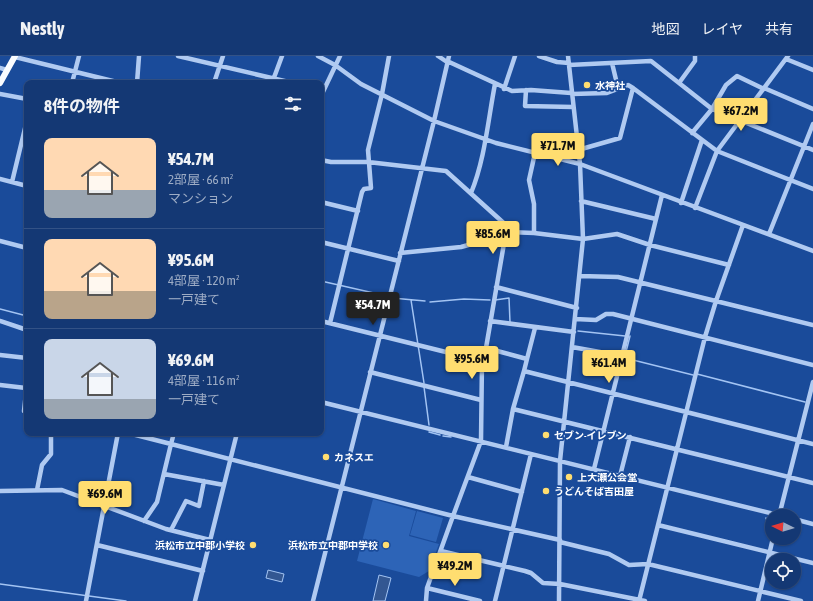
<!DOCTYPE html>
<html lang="ja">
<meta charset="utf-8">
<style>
:root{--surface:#143874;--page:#21437c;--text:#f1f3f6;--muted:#9dacc5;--line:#335286;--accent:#ffdd70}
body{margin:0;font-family:"Asap Condensed","Noto Sans JP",sans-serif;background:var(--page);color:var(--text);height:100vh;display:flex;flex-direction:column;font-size:15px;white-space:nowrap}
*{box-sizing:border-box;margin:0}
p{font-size:13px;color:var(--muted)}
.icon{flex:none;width:22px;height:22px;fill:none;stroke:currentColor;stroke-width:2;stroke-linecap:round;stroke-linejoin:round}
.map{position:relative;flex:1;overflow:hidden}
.details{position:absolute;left:24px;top:24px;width:300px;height:356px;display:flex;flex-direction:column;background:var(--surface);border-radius:8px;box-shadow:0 1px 3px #0004,0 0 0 1px var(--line)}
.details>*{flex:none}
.needle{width:26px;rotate:275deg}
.fabs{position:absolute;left:765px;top:453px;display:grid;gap:8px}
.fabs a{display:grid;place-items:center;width:36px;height:36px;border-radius:50%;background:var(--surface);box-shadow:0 1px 3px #0004,0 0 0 1px var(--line);font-size:20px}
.price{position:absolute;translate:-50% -34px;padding:0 9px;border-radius:4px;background:var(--accent);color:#111;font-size:13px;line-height:26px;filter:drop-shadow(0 1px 2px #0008)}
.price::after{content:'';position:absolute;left:50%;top:24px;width:12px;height:9px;margin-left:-6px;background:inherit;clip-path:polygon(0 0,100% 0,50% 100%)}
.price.selected{background:#222;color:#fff}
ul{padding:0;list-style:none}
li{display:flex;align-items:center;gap:12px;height:100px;padding:0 20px}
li+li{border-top:1px solid var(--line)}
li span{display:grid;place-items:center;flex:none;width:112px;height:80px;border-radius:8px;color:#555}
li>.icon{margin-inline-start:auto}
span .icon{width:48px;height:48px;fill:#fffc;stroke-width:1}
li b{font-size:17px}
h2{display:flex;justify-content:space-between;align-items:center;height:48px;padding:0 20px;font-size:17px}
header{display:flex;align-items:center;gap:24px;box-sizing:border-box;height:56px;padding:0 20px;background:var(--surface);border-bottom:1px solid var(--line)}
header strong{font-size:19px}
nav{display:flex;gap:22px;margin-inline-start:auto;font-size:14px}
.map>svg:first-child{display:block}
.green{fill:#2d64b7}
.water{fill:#335792;stroke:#a3c4f3}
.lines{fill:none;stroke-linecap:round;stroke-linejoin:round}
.stream{stroke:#a3c4f3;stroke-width:1.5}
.minor{stroke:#b0caf1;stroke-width:4.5}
.major{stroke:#fafcff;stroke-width:6}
.poi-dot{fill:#ffdd70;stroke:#1a4b9a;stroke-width:1.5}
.labels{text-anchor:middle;stroke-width:3.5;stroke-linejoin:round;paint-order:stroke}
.poi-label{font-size:10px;font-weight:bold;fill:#fff;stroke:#1a4b9a;text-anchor:start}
</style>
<header>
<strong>Nestly</strong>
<nav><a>地図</a><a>レイヤ</a><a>共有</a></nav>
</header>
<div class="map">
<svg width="813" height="545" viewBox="0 0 813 545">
<rect width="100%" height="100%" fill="#1a4b9a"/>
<path class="green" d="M373,443l43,12 -7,25 30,8 -10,27 -10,6 -62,-16z
M417,455l26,7 -7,24 -26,-7z"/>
<path class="water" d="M268,514l16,4 -2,8 -16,-4z
M379,519l12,3 -6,23h-12z"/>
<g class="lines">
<path class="stream" d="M321,225l66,15
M392,242l33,3
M411,244l13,83
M495,244l14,-2 1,24
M430,246l34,-3 26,1
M0,253l27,7
M578,275l47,5
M625,300l5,-20
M625,302l68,17
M697,318l108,28
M424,331l5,38
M429,376l11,3
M443,380l8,1
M766,462l4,11
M0,528l126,17"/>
<path class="minor" d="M178,0l115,27
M318,0l17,9 26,19 73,37 62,22 84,21 233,87
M438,0l9,6
M539,0l18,6 12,1
M695,0v5l-16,22 33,26 101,41
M15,1l106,26
M786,3l27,11
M447,5l65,30 19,-1 40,3
M612,7l6,25
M569,9l82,-4 28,22
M0,12l7,2
M72,27l7,-27
M137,27l2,-27
M214,27l9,-27
M272,27l10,-27
M764,32l49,21
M504,33l11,-33
M526,34l-1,16 48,1
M0,38l27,5
M572,38l35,-1 21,-8 5,3
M321,40l19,-40
M692,77l20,-24 14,-24 11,-9 27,13
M578,94l42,-12 13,-50 84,63 96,38
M321,104l10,2h37l78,9 61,55 -21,122
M0,123l27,7
M12,126l15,-62
M471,137c14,-34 17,-73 24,-109
M581,145l75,18
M321,146l37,9
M681,147l21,-63
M695,152l22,-57 71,-95
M506,176l28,1 49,6 34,-5 33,11 79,20
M534,177v-29l-5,-24 6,-27
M769,178l44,-110
M0,185l27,7
M321,186l78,19
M400,197l61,-6 44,-12
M580,220l38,1 195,48
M496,231l81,21
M575,263l21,1 10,-6h7l200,51
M0,265l27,9
M321,265l161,40 4,-13 41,11 -3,12 289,73
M490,265l84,11
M330,267l32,-131 2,-3 7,-1 -3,-38 14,-56 7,-38
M572,291l50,9
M0,299l27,3
M527,303l8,-31
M482,305l-1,80 -28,75 107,24
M370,316l111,28
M27,327l-3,28h3
M0,329l26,3
M321,346l461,114
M513,353l300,74
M128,377l43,11 -14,58 -13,19
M174,377l-3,11 282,72 -26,72 -1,13
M506,391l7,-38 11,-38
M594,413l68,-274
M164,418l60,11
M620,420l10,-39
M468,421l54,15
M37,434l5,-25 9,-11v-21
M0,435l62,-1 104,39 44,11
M779,460l34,-134
M794,463l19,5
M658,469l155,38
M171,474l15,-29 13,5 5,-25
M560,486l49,12 20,11 19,-1 153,37
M97,489l106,26
M441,495l84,20 6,2 12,10 17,1 85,17
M427,532l53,13
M86,545l32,-168
M195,545l42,-168
M313,545l121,-480 15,-65
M495,545l36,-147
M559,545l1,-140 23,-222 -3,-75 -12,-108
M639,545l66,-264 11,-36 27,-76
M758,545l15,-63"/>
<path class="major" d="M0,27l15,-27"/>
</g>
<g class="poi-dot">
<circle cx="587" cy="29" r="4"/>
<circle cx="546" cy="379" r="4"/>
<circle cx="326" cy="401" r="4"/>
<circle cx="569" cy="421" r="4"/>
<circle cx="546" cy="435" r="4"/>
<circle cx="253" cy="489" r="4"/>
<circle cx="386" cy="489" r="4"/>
</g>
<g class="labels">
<g class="poi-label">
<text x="595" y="33">水神社</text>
<text x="554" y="383">セブン-イレブン</text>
<text x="334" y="405">カネスエ</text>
<text x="577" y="425">上大瀬公会堂</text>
<text x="554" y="439">うどんそば吉田屋</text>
<text x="245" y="493" text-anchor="end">浜松市立中郡小学校</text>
<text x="378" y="493" text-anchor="end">浜松市立中郡中学校</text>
</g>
</g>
</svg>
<div class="fabs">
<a><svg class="needle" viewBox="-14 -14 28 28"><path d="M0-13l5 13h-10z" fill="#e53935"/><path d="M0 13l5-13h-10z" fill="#9dacc5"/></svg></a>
<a><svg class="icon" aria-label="locate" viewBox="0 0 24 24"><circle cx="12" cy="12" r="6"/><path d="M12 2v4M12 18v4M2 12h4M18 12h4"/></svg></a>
</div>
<b class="price" style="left:741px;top:76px">¥67.2M</b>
<b class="price" style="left:558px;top:111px">¥71.7M</b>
<b class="price" style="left:493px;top:199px">¥85.6M</b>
<b class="price selected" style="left:373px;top:270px">¥54.7M</b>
<b class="price" style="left:472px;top:324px">¥95.6M</b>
<b class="price" style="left:609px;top:328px">¥61.4M</b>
<b class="price" style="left:105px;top:459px">¥69.6M</b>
<b class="price" style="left:455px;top:531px">¥49.2M</b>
<section class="details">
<h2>8件の物件<svg class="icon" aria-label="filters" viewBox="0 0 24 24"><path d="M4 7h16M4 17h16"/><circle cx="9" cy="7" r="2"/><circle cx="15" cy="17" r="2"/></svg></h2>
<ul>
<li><span style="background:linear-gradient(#ffd9b3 65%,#9aa5b1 0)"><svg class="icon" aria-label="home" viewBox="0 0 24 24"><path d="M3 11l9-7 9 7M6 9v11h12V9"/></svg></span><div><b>¥54.7M</b><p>2部屋 · 66 m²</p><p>マンション</p></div></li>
<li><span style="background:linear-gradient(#ffd9b3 65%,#b9a48a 0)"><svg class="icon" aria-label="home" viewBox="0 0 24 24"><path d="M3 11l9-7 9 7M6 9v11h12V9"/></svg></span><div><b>¥95.6M</b><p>4部屋 · 120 m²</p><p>一戸建て</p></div></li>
<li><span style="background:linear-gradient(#c9d6e8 75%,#9aa5b1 0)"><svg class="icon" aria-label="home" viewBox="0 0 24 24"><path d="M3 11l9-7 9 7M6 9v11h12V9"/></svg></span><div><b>¥69.6M</b><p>4部屋 · 116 m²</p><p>一戸建て</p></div></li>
</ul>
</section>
</div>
